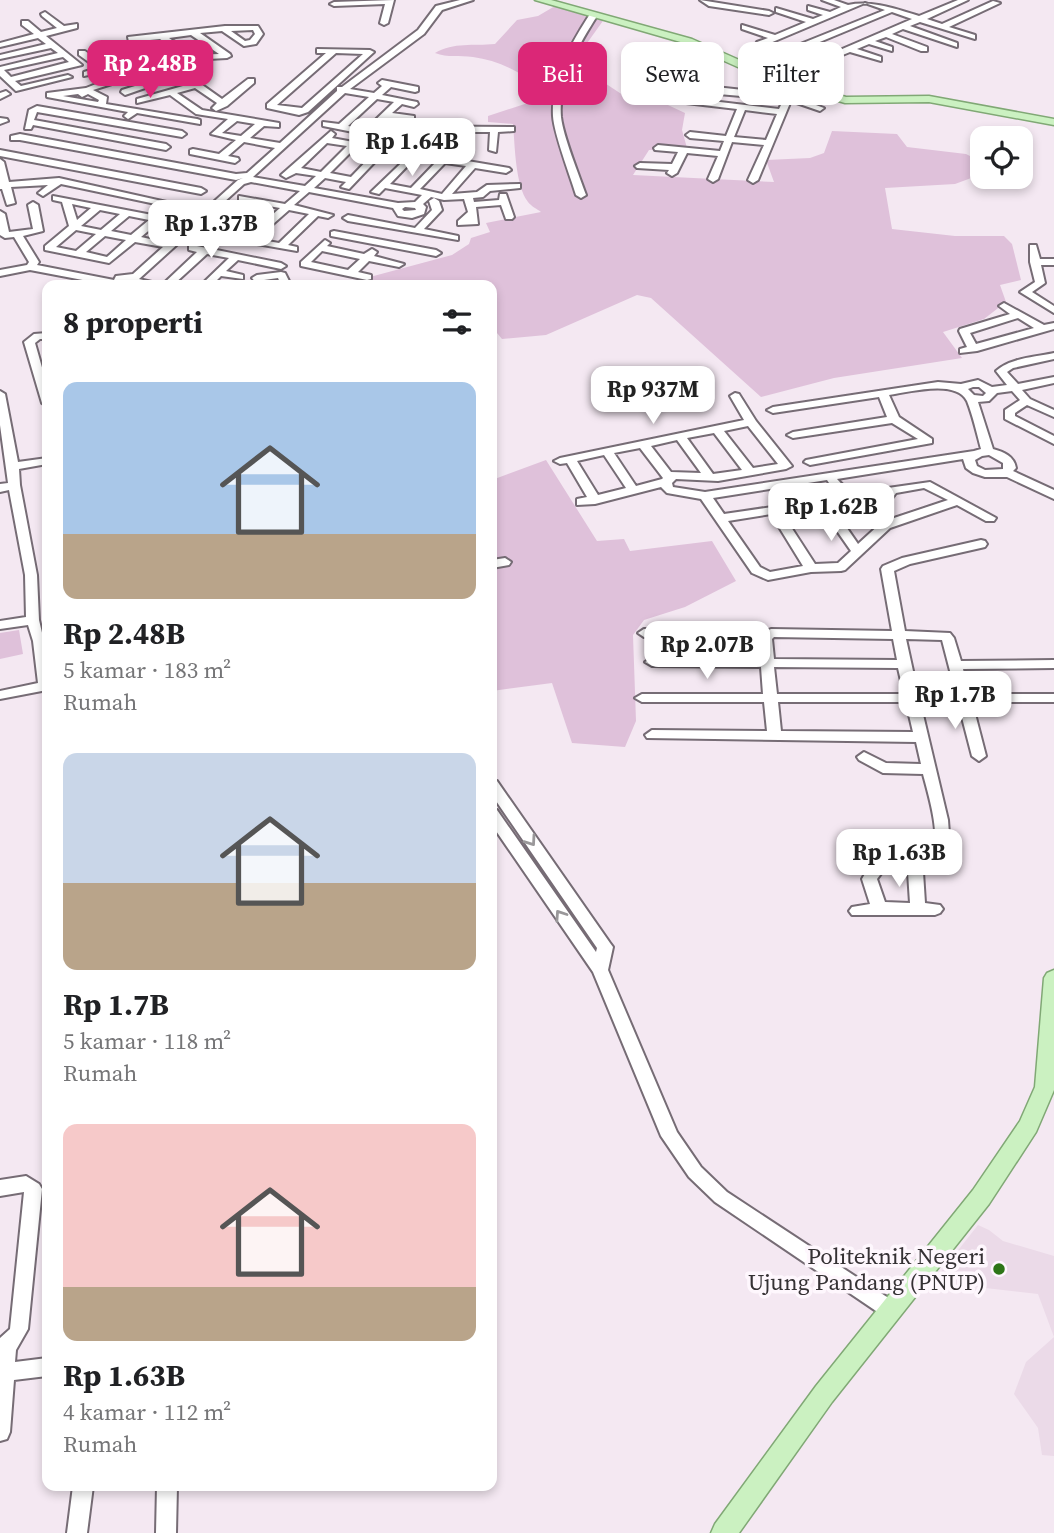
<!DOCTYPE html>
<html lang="id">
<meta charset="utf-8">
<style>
:root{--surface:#fff;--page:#f6f6f6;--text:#202124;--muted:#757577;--accent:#db2777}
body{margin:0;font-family:"Source Serif 4",serif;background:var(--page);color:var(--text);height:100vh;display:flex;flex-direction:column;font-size:26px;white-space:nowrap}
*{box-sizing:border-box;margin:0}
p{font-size:23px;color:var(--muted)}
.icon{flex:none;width:38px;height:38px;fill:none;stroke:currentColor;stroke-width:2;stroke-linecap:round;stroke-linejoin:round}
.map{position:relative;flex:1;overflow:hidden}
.side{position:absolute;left:42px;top:280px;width:455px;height:1211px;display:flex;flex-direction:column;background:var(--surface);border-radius:14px;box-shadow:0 4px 10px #0003}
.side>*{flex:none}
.guide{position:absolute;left:518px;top:42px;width:430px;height:63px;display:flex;gap:14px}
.controls{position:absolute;left:970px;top:126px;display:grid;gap:14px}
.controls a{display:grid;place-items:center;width:63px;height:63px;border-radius:14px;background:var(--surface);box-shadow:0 4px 10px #0003;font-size:35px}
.price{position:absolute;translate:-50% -60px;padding:0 16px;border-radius:14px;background:#fff;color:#222;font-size:23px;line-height:46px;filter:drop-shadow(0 2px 4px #0008)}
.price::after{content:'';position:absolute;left:50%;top:42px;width:21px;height:16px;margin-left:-10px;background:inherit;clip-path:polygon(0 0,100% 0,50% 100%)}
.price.current{background:var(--accent);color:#fff}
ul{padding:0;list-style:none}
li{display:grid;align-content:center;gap:14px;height:371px;padding:0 21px}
li span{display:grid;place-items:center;height:217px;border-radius:14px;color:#555}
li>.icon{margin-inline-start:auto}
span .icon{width:126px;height:126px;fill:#fffc;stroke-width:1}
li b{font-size:30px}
h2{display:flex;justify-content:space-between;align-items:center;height:84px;padding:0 21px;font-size:30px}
.chip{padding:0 24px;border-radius:14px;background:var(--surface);box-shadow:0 4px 10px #0003;font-size:24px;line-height:63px}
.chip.current{background:var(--accent);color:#fff}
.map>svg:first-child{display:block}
.built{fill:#ebdae8}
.green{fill:#dfc1da}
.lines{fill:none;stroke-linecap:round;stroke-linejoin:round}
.minor-casing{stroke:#766c75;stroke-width:4}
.major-casing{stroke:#80a875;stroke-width:3}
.minor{fill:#fff;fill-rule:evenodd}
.major{fill:#cbf1c1;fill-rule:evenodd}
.oneway{stroke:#9a989a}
.poi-dot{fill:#2d7517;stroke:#fef7fd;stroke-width:2.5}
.labels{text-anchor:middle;stroke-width:7;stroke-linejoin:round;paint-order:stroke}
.near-poi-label{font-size:23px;fill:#353134;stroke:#fef7fd;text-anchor:end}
</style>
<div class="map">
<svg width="1054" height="1533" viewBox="0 0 1054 1533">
<rect width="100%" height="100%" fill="#f4e8f2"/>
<path class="built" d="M978,1225l11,5 14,11 51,15v81l-16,-43 -105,-12z
M1054,1337v119l-12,-1 -4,-27 -24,-34 12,-32z"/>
<path class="green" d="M555,6l50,12 -25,35 5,17 47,31 21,-3 32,15 -3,17 5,18 -38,2 -16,25 141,7 -8,-22 44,-2 14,-5 8,-22 65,3 10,13 59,7 16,8v12l-27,10 -70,4 7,41 63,7h49l8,8 9,36 -21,5 6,17 -22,17 -41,13 19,26 -128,20 -73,19 -110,-99 -14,-3 -91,40 -44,4 -10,-12v-42h-152l112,-30 17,-11 2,-6 19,-6 -4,-9 55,-11c-4,-3 -10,-6 -13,-10 -13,-17 -13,-57 -15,-78l-25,-2v-6l49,-16v-14c-17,-15 -41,-26 -64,-29 -14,-2 -25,1 -38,-4 19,-11 38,-7 60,-9l22,-24 21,-4z
M546,460l51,81 27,-2 6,12 82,-10 24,40 -51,26 -41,13 -11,15 3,86 -11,26 -53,-4 -20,-60 -60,8v-211z
M19,630l4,24 -23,5v-26z"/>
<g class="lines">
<defs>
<path id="minor" d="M394,0l-6,23 -4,2 -4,-2 5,-19 -51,2 -4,-2 4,-2z
M460,0h13l-31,10 -18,24 -74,55 24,4 8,-7 -4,-3 4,-3 36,7v4l-3,1 -24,-5 -9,8 35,7 1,2 -4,3 -12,-3 -10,9 22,3v4l-26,-2 -9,8 135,1v4l-16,1 -2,20 -7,-2 1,-18h-117l-5,3 -45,-9v-4l16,2 30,-27 -24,-4 -92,84 52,9 11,-10 -20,-3 -10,5 -5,-3 50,-44 4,3 -3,4 48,9 6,-4 4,3 -41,43 -8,-2 5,-5 -21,-4 -11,10 84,15 17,-1 7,-7 -37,-7 -6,6 -8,-2 48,-46 4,3 -3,4 89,15 2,2 -5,3 -31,-5 -23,26 25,-2 10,-7 33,-1v4l-30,3 -7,6 -10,1 1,4 25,-2 1,-6h6l8,23 -2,2h-6l-5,-14 -25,2 2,17 -20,1v-4l10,-9 -4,-13 -20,1 -13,-3 -8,7 3,3 -2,7 -12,4 -14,-2 -5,-8 -84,-16 -15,13 39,10 -5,3 -10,-2 -30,29 9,2v4l-96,-17 -2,-2 5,-3 13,3 31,-30 -9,-2v-4l46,8 15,-13 -49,-9 -7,2 -105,95 17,4 1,2 -22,-1v-4l-11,1 1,4h-16l-79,-15 -30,6v-6l27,-5 2,-3 -15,-25 -9,1 -5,-3v-24l5,3 4,18 24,-3 -5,-24 5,-3 5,3 5,26 -20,5 16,26 -2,3 77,15 2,-4 17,-2 30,-27 -28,-5 -26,21 -64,-13v-4l24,-20 -7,-24 -9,-2v-4l120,23 2,2 -5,3 -11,-2 -18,15 27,6 70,-63 5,-2 -7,2 -216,-40h-9v-4l9,-2 216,40 11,-1 28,-25 -31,-6 -16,14 10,2 1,2 -4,3 -45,-9v-4l3,-1 26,5 17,-14 -25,-6 17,-15 -32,-5 -26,-19 -33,8v-4l53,-15 -61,-42 -1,-5 97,-11h33l5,8 -7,10 -12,2 -22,-15 -22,2 30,21 1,2 -4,2 -38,2 -29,-21 -20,2 82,58 26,-20h6v4l-27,23 -11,5 -4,-3 5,-5 -22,-15 -18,5 25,17 77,13v4l-15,-1 -14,12 30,5 57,-52v-4h5l76,-57 18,-24zM253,30l2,4 -5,6 -5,1 -14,-10zM191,35l28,19 -25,1 -25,-17zM377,99l17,3 -28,27 -18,-3zM237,121l18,3 -14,12 -19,-3zM327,143l20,3 -26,26 -20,-4zM355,148l21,3 -25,26 -21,-4zM415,158l22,3 -26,27 -21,-4zM445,163l21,3 -24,28 -22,-5zM72,204l19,4 -14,12zM257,204l23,4 -33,29 -21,-4zM405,207l10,1 1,2 -12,1 -2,-2zM100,210l20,4 -19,16 -20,-4zM289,210l20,4 -30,29 -23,-4zM129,216l20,4 -18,15 -20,-4zM76,230l20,4 -20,17 -20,-4zM105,236l21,4 -19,17 -21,-5z
M700,0l69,11 4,2 -4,2 -60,-9z
M822,0h12l14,5c24,-5 48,4 71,11l39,-16h10l-41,19 15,5 51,-23 7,2 -51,24 26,8v4l-55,-17 -10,4 47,17v4l-54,-18 -11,5 35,13v4h-6l-35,-14 -11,4 17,6v4l-23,-7 -12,5 24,8v4l-31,-9 -37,15 -27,-6 -29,12h-6v-4l26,-11 -23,-11 3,-5 11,-4 -26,-9v-4l33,10 31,-13 -30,-10v-4l37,11 10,-4 -15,-5v-4l22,6 11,-5zM865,3l20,7 -107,43 -15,-7zM892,12l20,7 -100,43 -26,-6z
M45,12l19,14 13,-2v4l-31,8 36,29 -67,16 6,5 47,-11 4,2 -56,14 -16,-15v-9l58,-14 -7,-5 -51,11v-4l46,-11 -8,-6 -38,9v-4l34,-9 -12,-9v-4h6l13,11 16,-4 -15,-12 -1,-2zM63,57l6,5 -58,15 -7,-7z
M590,14l7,2c-19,30 -39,64 -36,101 2,19 18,58 25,78l-5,3 -5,-3c-6,-20 -22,-61 -23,-79 -2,-38 17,-71 37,-102z
M104,42l52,38 11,-3 4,2 -46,16 -4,-3 1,-2 26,-8 -8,-7 -47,15 14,7 -1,7 91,15 3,1v4l-63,-11 -9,6 -4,-3 4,-4 -81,-15v-4l39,-5 25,-10 -9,-6 -18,4v-4l13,-4 -18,-13v-4h6l34,25 16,-4 -34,-26 -1,-2zM78,94l4,3 6,-3 11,6 -1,2 -35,-6z
M317,49l53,1 4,2 -66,60 -9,3 -32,-7v-4l59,-51h-9zM336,53l27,1 -61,54 -25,-3z
M688,84l101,11 35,13 -4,3 -32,-11 -104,-9 -6,6 101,12 4,-8h6l1,2 -32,77 -5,3 -5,-3 16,-35 -32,-3 -14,37 -5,3 -5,-3 10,-23 -31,-3 -10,20 -5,3 -5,-3 2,-3 -32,-2 -2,-2 5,-3 32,1 6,-12 -23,-2 -1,-2 4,-3 62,6 4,-10 -34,-3 -4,-3 4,-3 36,4 11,-27 -68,-8 -1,-2 10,-12zM745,110l32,4 -11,26 -32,-3z
M6,91l4,3 -10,5v-6z
M37,106l145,25 4,3 -4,3 -145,-25 -3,8 132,24 4,3 -4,3 -133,-25 -2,4h-6l4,-19z
M0,118l7,1 1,2 -8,3z
M397,134l66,11 4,3 -4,3 -69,-12 -1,-2z
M0,150l201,38 5,3 -5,3 -201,-38z
M0,159l4,3 5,20 50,-4 130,29 -5,3 -123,-26 -18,12 -5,-3 10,-8 -37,2 4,16 -8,2 -5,-16h-2z
M434,198l5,3 3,9 -18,19 34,7v4l-110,-19 -5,-3 5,-3 67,13 17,-18 -3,-9z
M334,231l102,19 5,3 -5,3 -105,-20v-4z
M325,240l5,3 -3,3 37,8 8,-5 5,3 -3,4 30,8 -5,3 -30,-6 -11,11 13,3v4l-4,1 -66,-14v-4zM322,251l38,8 -12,11 -37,-8z
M192,245l89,18 5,3 -5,3 -43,-9 -12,11 17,4v4l-22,-3 -9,9h-11l28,-27 -22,-4 -34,31h-11l35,-33 -8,-2v-4z
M1030,245h6l4,14h14v6h-13l4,18 -13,9 22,14v7l-34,-21 15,-10 -5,-20z
M281,272l4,1 6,12h-10l-3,-7 -14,2 4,5h-10l-6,-7 5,-3z
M1004,303l40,22 10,-2v6l-77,22 -17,2v-4l7,-2 -8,-16 1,-2 50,-15 -11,-8zM1018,318l16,10 -58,16 -6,-11z
M47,333v6h-7l-5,4 12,42v21l-5,-3 -18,-61 10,-8z
M1054,353v6l-41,9 -6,4 11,12 36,-7v6l-32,7 8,9 24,11v7l-27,-12 -12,8v3l39,20v8l-49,-25v-9l15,-10 -8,-9 -15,2 -8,8 -11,1 15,47c11,3 21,7 23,19l-3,3 41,19v9l-47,-22h-22l-12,-4 -7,-5 -3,-9 -126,20c8,10 21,16 31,27l13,-7 7,-11 42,-6 66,36 -2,3h-8l-29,-16 -67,23 -45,42 -4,1 -30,1 -43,8 -16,-7 -51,-74 -34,-6 -6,-6 -66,17 -18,1v-6l10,-2 -20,-34 -7,1 -6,-3 6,-3 184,-38 -14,-24 5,-3 4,1 17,27 36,45 -6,3 -68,12 -42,-2 -4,4 1,4 32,5 269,-41 7,-2c-4,-15 -8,-33 -14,-48 -11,-22 -58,-9 -78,-6l10,22 33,22v4l-122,22 -6,-3 2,-2 112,-21 -26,-16 -99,15 -6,-3 6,-3 94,-15 -8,-20 -106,16 -6,-3 6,-3 165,-25 23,2 17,-4 14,7 15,-2 -11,-14c14,-13 39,-14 58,-18zM973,387h6l7,6 -3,3 -9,-1 -6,-6zM748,426l30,38 -25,4 -29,-37zM714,433l28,37 -29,4 -26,-36zM677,440l24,33 -30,-1 -20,-26zM640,448l23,30 -1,1 -26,7 -22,-33zM604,455l22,33 -28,7 -21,-34zM989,455l14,8v6l-18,1 -8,-4 -2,-6 7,-4zM827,480l6,9 -1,7 12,14 -12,1 -33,-8 -75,11 -11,-16zM924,488l24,12 -66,22 -24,22 -18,-26c23,-3 43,-5 56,-25zM799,511l29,7 23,33 -13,12 -23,1 -33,-51zM771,514l32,52 -33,6 -10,-5 -32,-46z
M0,391l5,3 13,68 29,-4v6l-28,5 1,16 17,90 2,45 8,34v36l-47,9v-8l38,-8 -5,-42 -5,-16 -28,4v-8l26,-4 -1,-42 -16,-85 -9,2v-8l8,-1 -8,-58z
M981,540l4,1 2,3 -2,3 -75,17 -16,7 11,60 45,2 4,5 7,23 93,-1v8l-91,1 6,25h85v8h-82l14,54 -7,5 -7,-5 -14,-54h-38l28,118 2,28 -9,19 -18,5 2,31 15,2 3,4 -3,4 -5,2h-83l-3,-4 3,-4 18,-3 -8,-25 8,-14 12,-4 44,1c20,-14 2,-68 -3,-88l-40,-1 -24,-13 -2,-3 7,-5 22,11 35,1 -5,-22 -269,-4 -2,-3 7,-5 115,1 -3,-29h-122l-7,-4 7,-4h121l-2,-27 -109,-1 -7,-4 7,-4 108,1 -1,-18 -115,-4 -6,-4 6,-4 118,4 9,-4 121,2 -11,-62 2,-3 19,-8zM774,637l119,2 4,21 -123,-1 -2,-20zM906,639l36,1 14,54h-38zM774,667l124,1 6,26h-127zM778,702h128l7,30 -132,-1zM883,871l25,1 2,31 -25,-1 -8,-23z
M505,558l6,4 -2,3 -17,3v-8z
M492,780l5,1 113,162 3,4 -5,23 69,162 24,35 26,25 169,111 2,6 -2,6 -7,2 -7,-2 -167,-113 -26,-25 -28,-41 -68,-164 -101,-147v-16l5,1 99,142 1,-4 -105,-153z
M26,1176l13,8 3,5 -14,140 -12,21 -1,12 32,-4v18l-33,4 -4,52 -3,7 -7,2v-103l10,-9 14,-137 -24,4v-16z
M73,1486h20l-6,47h-20z
M157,1486h20l-1,47h-20z"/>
<path id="major" d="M535,0h16l141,39 83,37 71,21 83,-1 125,23v6l-125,-23 -84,1 -78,-23 -83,-37z
M1054,970v120l-18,42 -47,72 -157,198 -93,131h-28l4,-9 101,-138 157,-196 47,-69 15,-34 9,-109 3,-5z"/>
</defs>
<use href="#minor" class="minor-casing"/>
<use href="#major" class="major-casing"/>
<use href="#minor" class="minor"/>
<use href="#major" class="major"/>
</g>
<defs><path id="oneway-chevron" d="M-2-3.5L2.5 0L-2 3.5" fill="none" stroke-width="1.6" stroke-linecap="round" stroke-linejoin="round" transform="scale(1.75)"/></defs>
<g class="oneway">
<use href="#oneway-chevron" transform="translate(531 841) rotate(55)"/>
<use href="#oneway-chevron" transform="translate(560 915) rotate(-124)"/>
</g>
<circle class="poi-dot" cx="999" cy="1269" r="7"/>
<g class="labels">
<g class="near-poi-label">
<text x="985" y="1264">Politeknik Negeri<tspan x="985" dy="26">Ujung Pandang (PNUP)</tspan></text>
</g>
</g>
</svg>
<div class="controls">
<a><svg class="icon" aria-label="locate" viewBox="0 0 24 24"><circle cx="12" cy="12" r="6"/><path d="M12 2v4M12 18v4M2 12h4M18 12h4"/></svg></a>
</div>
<b class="price current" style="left:150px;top:100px">Rp 2.48B</b>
<b class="price" style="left:412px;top:178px">Rp 1.64B</b>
<b class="price" style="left:211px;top:260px">Rp 1.37B</b>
<b class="price" style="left:653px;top:426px">Rp 937M</b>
<b class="price" style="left:831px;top:543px">Rp 1.62B</b>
<b class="price" style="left:707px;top:681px">Rp 2.07B</b>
<b class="price" style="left:955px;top:731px">Rp 1.7B</b>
<b class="price" style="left:899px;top:889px">Rp 1.63B</b>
<div class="guide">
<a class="chip current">Beli</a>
<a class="chip">Sewa</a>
<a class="chip">Filter</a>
</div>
<section class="side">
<h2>8 properti<svg class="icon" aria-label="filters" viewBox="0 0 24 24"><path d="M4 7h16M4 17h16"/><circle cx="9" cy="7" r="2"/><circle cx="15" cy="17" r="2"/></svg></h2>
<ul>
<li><span style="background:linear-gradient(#a9c7e8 70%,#b9a48a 0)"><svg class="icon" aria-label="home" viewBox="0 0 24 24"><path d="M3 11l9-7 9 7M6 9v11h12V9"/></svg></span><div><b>Rp 2.48B</b><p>5 kamar · 183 m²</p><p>Rumah</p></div></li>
<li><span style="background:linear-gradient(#c9d6e8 60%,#b9a48a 0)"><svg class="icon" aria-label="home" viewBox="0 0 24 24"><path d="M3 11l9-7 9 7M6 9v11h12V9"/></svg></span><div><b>Rp 1.7B</b><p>5 kamar · 118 m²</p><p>Rumah</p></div></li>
<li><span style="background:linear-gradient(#f6c9c9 75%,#b9a48a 0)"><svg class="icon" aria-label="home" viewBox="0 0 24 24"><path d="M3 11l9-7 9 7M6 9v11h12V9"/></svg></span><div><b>Rp 1.63B</b><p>4 kamar · 112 m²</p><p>Rumah</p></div></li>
</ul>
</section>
</div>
